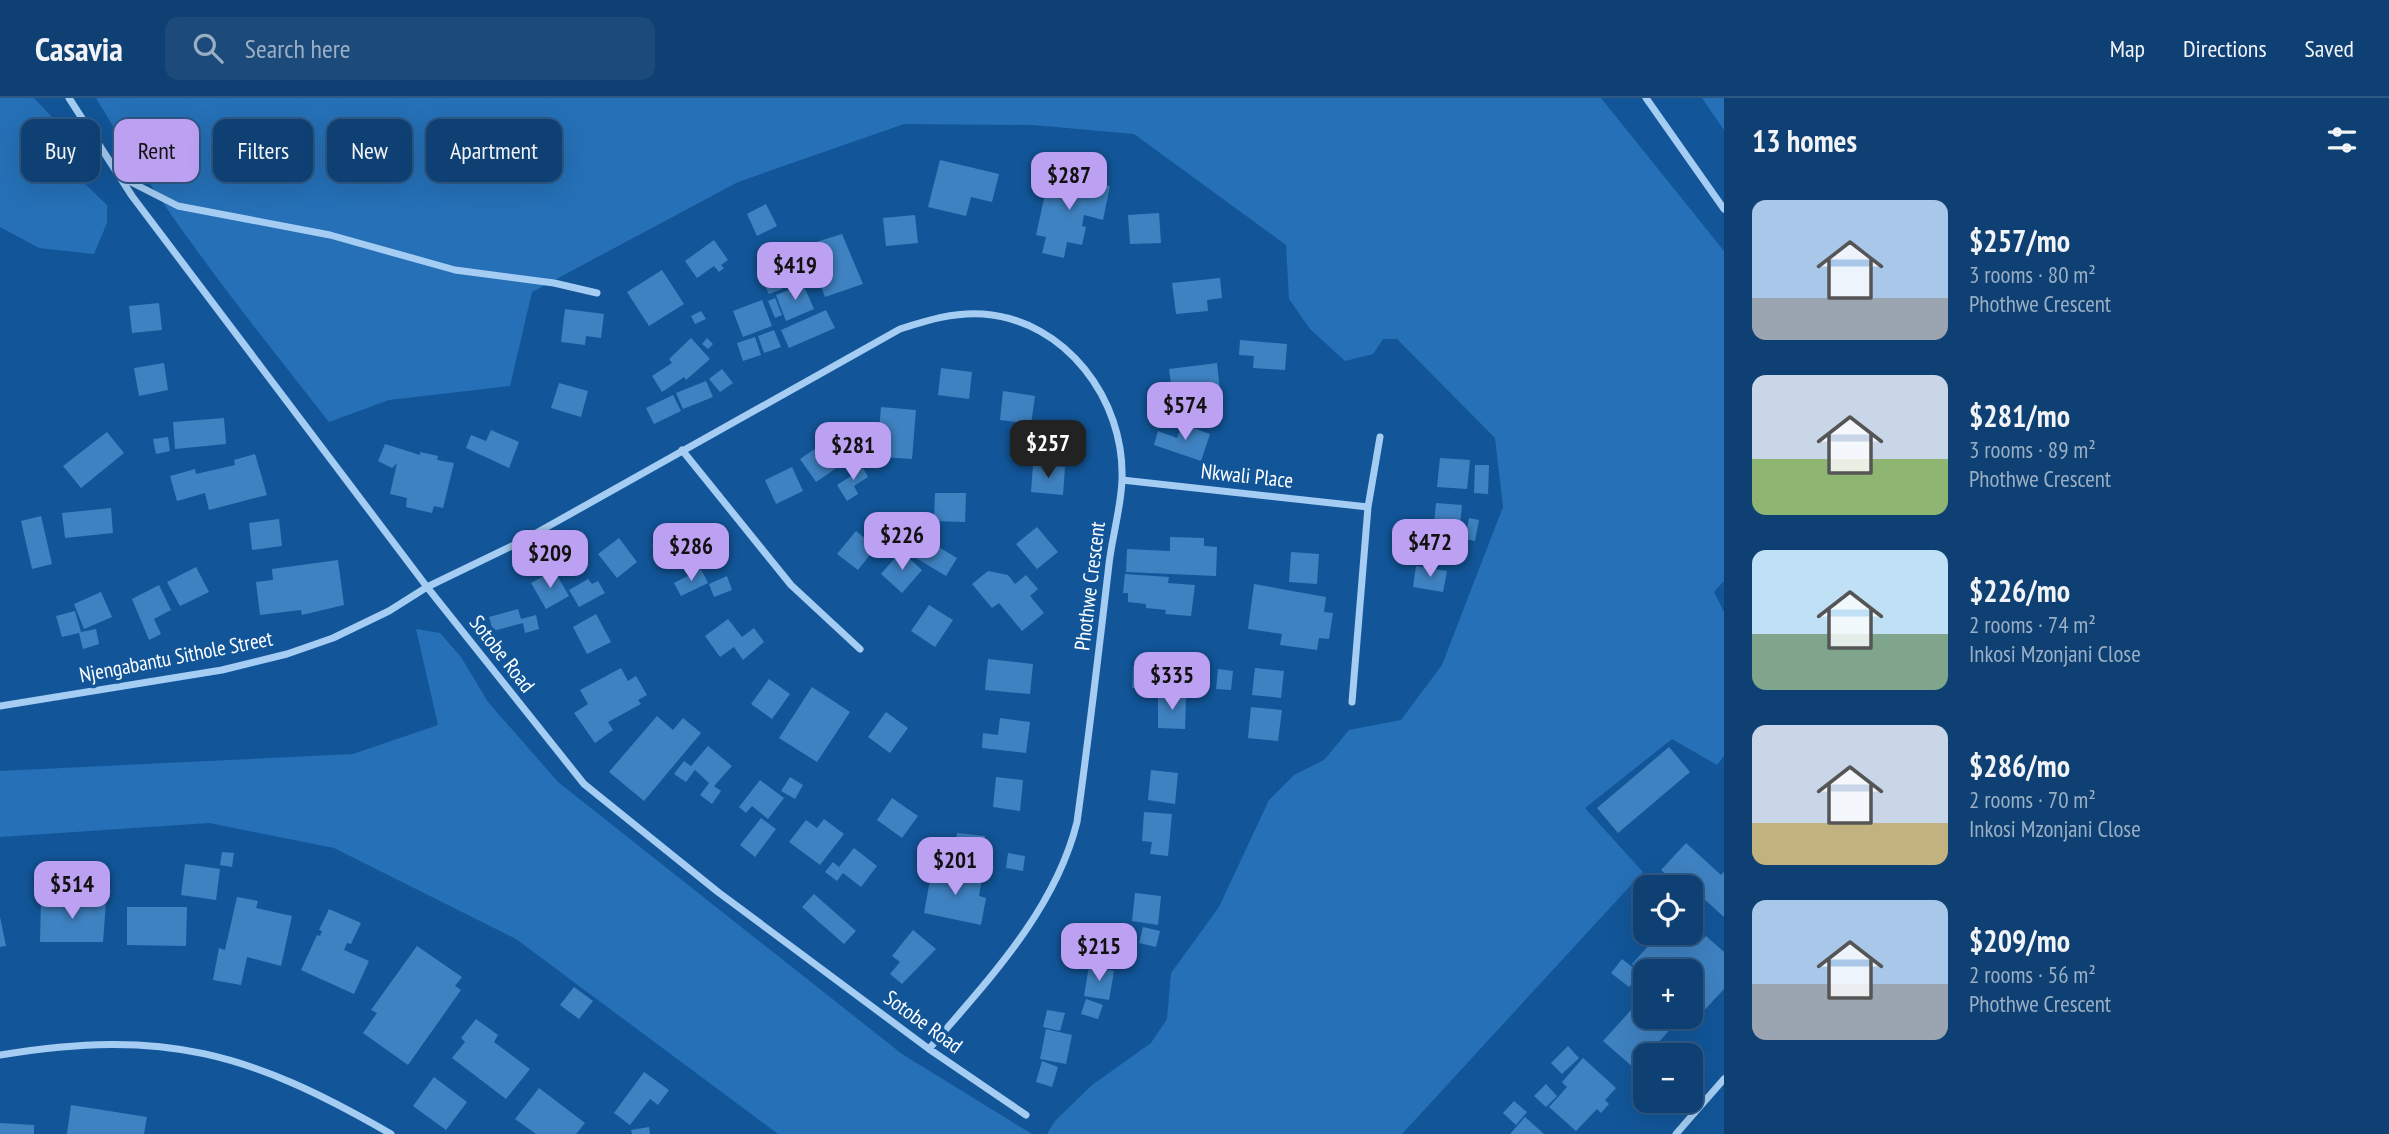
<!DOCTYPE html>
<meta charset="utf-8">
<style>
:root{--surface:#0e4073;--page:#1c4b7b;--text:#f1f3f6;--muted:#9bafc4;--line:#2e5985;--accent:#bca0f2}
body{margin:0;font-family:"PT Sans Narrow",sans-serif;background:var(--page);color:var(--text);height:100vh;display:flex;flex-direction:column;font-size:26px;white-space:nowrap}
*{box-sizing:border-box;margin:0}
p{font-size:23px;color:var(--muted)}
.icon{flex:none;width:38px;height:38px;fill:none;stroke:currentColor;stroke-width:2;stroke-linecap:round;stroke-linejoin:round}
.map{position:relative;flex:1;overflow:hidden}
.sheet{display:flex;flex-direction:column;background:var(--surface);width:665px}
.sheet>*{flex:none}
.hud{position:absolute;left:21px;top:21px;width:665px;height:63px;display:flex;gap:14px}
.controls{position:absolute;left:1633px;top:777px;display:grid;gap:14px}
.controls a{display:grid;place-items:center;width:70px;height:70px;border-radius:14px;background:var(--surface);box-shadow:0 7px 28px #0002,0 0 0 2px var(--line);font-size:35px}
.price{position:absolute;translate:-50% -60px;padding:0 16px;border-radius:14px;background:var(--accent);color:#111;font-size:23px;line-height:46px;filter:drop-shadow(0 2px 4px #0008)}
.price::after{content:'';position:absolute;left:50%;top:42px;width:21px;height:16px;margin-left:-10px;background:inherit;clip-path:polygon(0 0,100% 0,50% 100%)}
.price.on{background:#222;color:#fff}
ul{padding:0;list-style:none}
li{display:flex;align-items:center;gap:21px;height:175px;padding:0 28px}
li span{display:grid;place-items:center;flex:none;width:196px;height:140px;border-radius:14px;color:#555}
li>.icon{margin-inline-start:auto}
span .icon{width:84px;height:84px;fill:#fffc;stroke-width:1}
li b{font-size:30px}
h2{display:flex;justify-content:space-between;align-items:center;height:84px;padding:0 28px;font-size:30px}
.chip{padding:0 24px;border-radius:14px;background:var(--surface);box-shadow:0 7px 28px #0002,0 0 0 2px var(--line);font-size:24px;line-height:63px}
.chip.on{background:var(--accent);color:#111}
header{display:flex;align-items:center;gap:42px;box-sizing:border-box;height:98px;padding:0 35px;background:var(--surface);border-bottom:2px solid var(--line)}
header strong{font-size:33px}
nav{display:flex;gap:38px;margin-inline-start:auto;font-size:24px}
.search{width:490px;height:63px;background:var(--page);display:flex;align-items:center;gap:18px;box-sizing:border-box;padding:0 24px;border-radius:14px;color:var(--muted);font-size:26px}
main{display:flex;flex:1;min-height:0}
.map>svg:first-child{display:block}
.green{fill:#2570b7}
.building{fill:#3f82c2}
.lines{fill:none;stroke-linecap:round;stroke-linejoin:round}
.street{stroke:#a5cdf3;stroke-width:7}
.labels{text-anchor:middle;stroke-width:7;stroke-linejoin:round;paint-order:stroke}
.street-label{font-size:21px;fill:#fff;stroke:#125699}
</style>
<header>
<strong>Casavia</strong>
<div class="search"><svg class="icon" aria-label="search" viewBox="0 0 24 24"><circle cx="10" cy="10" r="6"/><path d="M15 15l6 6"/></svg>Search here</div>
<nav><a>Map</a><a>Directions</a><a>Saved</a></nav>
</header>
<main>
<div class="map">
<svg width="1724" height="1036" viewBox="0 0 1724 1036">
<rect width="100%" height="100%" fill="#125699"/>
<path class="green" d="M0,0h34l30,32 19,52 24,23v18l-13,31 -55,-6 -39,-21z
M96,0h1505l123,153v330l-10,11 10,20v144l-7,9 -45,-26 -87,69 58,64 -241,262h-355l8,-13 37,-36 59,-42 16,-24 4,-46 48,-66 50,-107 25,-25 30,-15 25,-30 52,-10 41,-55 61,-158 -8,-69 -98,-99h-14l-10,15 -28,7 -35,-32 -21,-30 -3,-54 -152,-111 -101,-9 -129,-1 -166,58 -206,110 -22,94 -121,14 -60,22c-82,-104 -166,-209 -233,-324z
M1702,0h22v32z
M416,531l24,4 21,24 27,45 70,80 344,272 130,80h-254l-262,-195 -182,-91 -125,-25 -209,14v-66l353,-17 85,-29z"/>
<path class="building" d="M940,62l59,14 -7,28 -21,-5 -5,19 -38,-9z
M1049,78l61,10 -7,34 -19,-5 -2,11 4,1 -4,18 -15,-3 -3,16 -22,-5 4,-16 -10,-2z
M766,106l11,22 -20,10 -10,-22z
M1159,115l2,30 -31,1 -2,-29z
M915,117l3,28 -32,3 -3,-28z
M842,136l21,50 -38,13 -9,-24 -7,2 -9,-28z
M714,142l14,20 -7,5 3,3 -5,4 -5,-6 -17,12 -12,-17z
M792,171l3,7 -11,5 -2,-8z
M662,172l22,34 -35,22 -22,-34z
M775,176l7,15 -13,5 -7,-14z
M1220,180l2,20 -15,2 1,11 -32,3 -4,-31z
M803,186l11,25 -28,12 -10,-26z
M775,200l7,17 -7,3 -7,-17z
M762,202l10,26 -29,11 -10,-26z
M159,205l3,27 -30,3 -3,-27z
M565,211l39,5 -3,24 -15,-2 -1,9 -24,-3z
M826,212l9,18 -46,20 -8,-18z
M701,213l5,8 -11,5 -4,-8z
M774,232l7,17 -17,6 -6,-17z
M755,239l6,18 -18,6 -6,-18z
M691,240l19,21 -24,21 -2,-3 -22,15 -10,-16 20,-13 -3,-4z
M707,240l6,6 -5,5 -6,-5z
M1240,242l47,4 -2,26 -32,-2 1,-12 -15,-1z
M164,265l4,27 -29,6 -5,-28z
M1217,265l3,28 -31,4 -1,-6 -16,2 -3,-22z
M941,270l31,4 -3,27 -31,-4z
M722,271l11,14 -13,9 -11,-13z
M706,283l7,16 -30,12 -7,-16z
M559,285l29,8 -7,26 -30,-9z
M1003,293l32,5 -4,28 -31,-4z
M673,297l8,16 -27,13 -8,-16z
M881,309l35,3 -4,49 -44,-3 1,-26 10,1z
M224,320l2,26 -51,5 -2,-27z
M1182,326l28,10 -9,27 -47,-16 4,-14 19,7z
M491,332l28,12 -10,26 -43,-20 5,-13 15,6z
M107,334l17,21 -43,35 -18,-22z
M168,339l2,14 -14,3 -3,-15z
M825,344l16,23 -25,17 -16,-23z
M385,346l35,11v-3l18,4 -1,4 17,3 -11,45 -9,-2 -2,7 -26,-6 1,-9 -17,-4 7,-31 -5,5 -14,-7z
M255,356l12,41 -58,15 -4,-17 -28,8 -7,-25 25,-7 1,5 39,-9 -1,-5z
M1440,360l30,2 -3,29 -30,-2z
M860,365l8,14 -14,9 4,8 -11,7 -10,-16 14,-9 -4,-6z
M1033,367l32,2 -2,28 -32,-3z
M1475,367h14l-1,29 -14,-1z
M792,369l11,24 -27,13 -11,-24z
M935,395h31l-1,29 -31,-1z
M1436,405l26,2 -3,31 -26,-2z
M111,410l2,25 -48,5 -3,-25z
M41,418l11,48 -20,5 -11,-48z
M1469,420l10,2 -4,21 -10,-2z
M279,421l3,27 -30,4 -3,-27z
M1037,429l21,25 -21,17 -21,-25z
M907,430l50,30 -11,18 -50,-30z
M673,431l19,23 -21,16 -19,-23z
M856,433l20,16 -18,23 -21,-16z
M1170,439l34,1v8l13,1 -1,29 -90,-4 1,-23 43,2z
M619,440l18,24 -20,16 -19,-24z
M901,453l21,19 -20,23 -21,-19z
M1291,454l28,2 -2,30 -28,-2z
M338,462l6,45 -42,10 -1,-5 -41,5 -4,-33 17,-2 -1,-11z
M1416,468l31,5 -4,21 -30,-5z
M196,469l13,25 -29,14 -13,-24z
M701,471l7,14 -27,13 -7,-13z
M554,472l15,26 -23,13 -15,-26z
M988,473l20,4 7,9 11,-9 12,14 -8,7 14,17 -22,18 -23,-28 -7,5 -20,-24z
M1125,476l44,3 -1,6 27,2 -4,31 -26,-2 1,-4 -20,-2v-4l-18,-2v-9h-5z
M727,478l5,14 -18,7 -5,-13z
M588,481l4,5 6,-3 7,12 -26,14 -10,-17z
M1254,486l72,13 -2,15 9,1 -4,26 -10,-1 -2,12 -37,-5 2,-11 -34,-5z
M159,487l12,25 -17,9 7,15 -12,6 -17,-41z
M101,494l11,25 -28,12 -10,-25z
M929,507l24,15 -18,27 -24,-16z
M518,511l3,10 15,-4 3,14 -14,4 -2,-10 -30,8 -4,-14z
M75,513l6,21 15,-3 3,15 -16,5 -4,-16 -17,4 -6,-21z
M596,516l15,28 -24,12 -14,-27z
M728,521l14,18 12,-9 10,14 -21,18 -9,-13 -14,10 -15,-21z
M1162,556l27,3 -3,28 -27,-3z
M988,561l45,5 -3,30 -45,-4z
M1133,568l21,1 -1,21h-21z
M621,570l7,13 8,-5 11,19 -9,5 3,4 -33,18 5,8 -18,13 -21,-30 14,-9 -8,-14z
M1255,570l29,3 -3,27 -29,-3z
M1218,571l15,2 -2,19 -15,-1z
M769,581l21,15 -18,25 -21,-15z
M812,589l38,25 -33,50 -38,-24z
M1158,598l28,1 -1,32 -27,-1z
M1251,609l31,3 -4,31 -30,-3z
M886,614l22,16 -18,25 -22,-16z
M657,618l16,14 10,-12 18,15 -57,68 -35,-29z
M1000,620l30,4 -4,31 -44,-5 1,-15 15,2z
M708,648l24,20 -18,20 7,5 -9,13 -12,-9 9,-12 -14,-13 -9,12 -12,-8 10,-13 7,5z
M1669,649l21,25 -72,61 -21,-25z
M1151,672l27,3 -3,31 -27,-4z
M790,679l13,8 -8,14 -14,-8z
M996,679l27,3 -3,31 -27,-4z
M760,682l24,18 -16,21 -16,-13 -6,7 -7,-6z
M892,700l26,18 -16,22 -25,-18z
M1144,714l28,2 -4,42 -18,-2 2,-12 -10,-1z
M761,720l15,11 -21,28 -15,-12z
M824,721l20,15 -24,31 -31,-23 17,-22 11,8z
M957,735l28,3 -4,30 -28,-4z
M1686,745l35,32 3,-3v45l-21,-19 -5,6 -8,-7v-10h-10l-19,-17z
M854,750l23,18 -16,21 -18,-14 -6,8 -12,-9 8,-10 6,5z
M222,754l12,1 -2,14 -12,-2z
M1008,755l17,3 -2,15 -17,-3z
M185,766l35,5 -4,31 -35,-5z
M932,771l50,10 -3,17 7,2 -5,27 -57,-12z
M1135,795l26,3 -3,29 -26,-4z
M814,796l42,37 -12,13 -42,-37z
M237,799l21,4 -2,7 36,8 -11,50 -34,-9 -6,28 -28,-5 6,-32 6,2z
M41,800l65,4 -3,40h-63z
M127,809h60l-1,39 -59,-1z
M329,811l32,14 -10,21 -4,-1 -3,7 25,11 -15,33 -53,-24 16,-35 3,1 2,-5 -3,-1z
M0,819l6,29 -6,1z
M1143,829l17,4 -4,16 -17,-4z
M913,832l23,19 -34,35 -12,-10 10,-12 -8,-6z
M1660,835h23l14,12 9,-9 18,16v37l-26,28 -8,-7v-39h-45v5l-13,-12z
M417,848l45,31 -7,9 6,4 -53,75 -45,-32 14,-20 -6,-3z
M1622,861l18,14 -11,14 -18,-14z
M1089,868l25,5 -5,29 -25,-4z
M574,889l19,14 -14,18 -19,-14z
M1086,901l17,6 -5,14 -17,-5z
M1645,903v16h20l9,8 -39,44 -32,-28 28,-31 3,3z
M1047,912l18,3 -5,18 -17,-4z
M476,921l22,16 -4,7 36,27 -24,30 -54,-41 13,-16 -4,-4z
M1046,931l26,6 -6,29 -26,-5z
M1568,948l11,12 -17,16 -11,-11z
M1583,960l33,30 -11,12 4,4 -8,9 -4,-4 -21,22 -27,-24 18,-20 -5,-5z
M1042,963l16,6 -6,20 -16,-5z
M644,974l25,18 -11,15 -8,-6 -20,26 -16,-12z
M434,979l33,25 -21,28 -33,-24z
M1546,986l11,12 -11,11 -12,-11z
M539,990l46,35 -9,11h-40l-21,-15z
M1514,1003l13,11 -11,13 -13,-12z
M71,1007l76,12 -3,17h-77z
M1525,1019l19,17h-34z
M0,1025l34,2v9h-34z
M649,1029l1,7h-18l-1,-4z"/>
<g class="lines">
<path class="street" d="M69,0l63,98 295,391 157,197 134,108 211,157 97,66
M1646,0l78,111
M119,78l59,30 152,29 125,35 99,13 43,10
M682,352l109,135 69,64
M1122,382l246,27
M1352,604l16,-195 12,-70
M0,608l222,-36 65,-16 46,-16 56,-27 38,-24 95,-46 378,-212c28,-9 54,-17 83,-15 83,6 142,86 139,166 -1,28 -10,57 -13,84 -10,86 -20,172 -32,258 -22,89 -90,159 -148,227
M0,957c164,-27 249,-3 391,79
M1676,1036l48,-55"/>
</g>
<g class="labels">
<g class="street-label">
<text transform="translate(1247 378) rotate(6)" y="7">Nkwali Place</text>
<text transform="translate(1090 488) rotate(-83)" y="7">Phothwe Crescent</text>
<text transform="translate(502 556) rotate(52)" y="7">Sotobe Road</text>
<text transform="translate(176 559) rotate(-11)" y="7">Njengabantu Sithole Street</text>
<text transform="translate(923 924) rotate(36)" y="7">Sotobe Road</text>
</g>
</g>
</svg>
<div class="controls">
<a><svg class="icon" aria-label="locate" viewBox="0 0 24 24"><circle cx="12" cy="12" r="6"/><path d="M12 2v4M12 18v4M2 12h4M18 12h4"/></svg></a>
<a>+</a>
<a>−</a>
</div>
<b class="price" style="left:1069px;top:114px">$287</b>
<b class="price" style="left:795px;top:204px">$419</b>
<b class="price" style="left:1185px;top:344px">$574</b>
<b class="price on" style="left:1048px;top:382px">$257</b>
<b class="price" style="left:853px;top:384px">$281</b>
<b class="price" style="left:902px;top:474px">$226</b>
<b class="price" style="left:1430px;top:481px">$472</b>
<b class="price" style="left:691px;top:485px">$286</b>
<b class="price" style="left:550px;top:492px">$209</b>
<b class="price" style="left:1172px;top:614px">$335</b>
<b class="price" style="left:955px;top:799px">$201</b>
<b class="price" style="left:72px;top:823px">$514</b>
<b class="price" style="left:1099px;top:885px">$215</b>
<div class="hud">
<a class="chip">Buy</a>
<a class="chip on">Rent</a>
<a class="chip">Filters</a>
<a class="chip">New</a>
<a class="chip">Apartment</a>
</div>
</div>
<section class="sheet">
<h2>13 homes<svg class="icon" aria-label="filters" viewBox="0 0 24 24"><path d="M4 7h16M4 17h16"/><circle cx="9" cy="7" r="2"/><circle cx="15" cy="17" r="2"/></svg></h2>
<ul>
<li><span style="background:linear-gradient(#a9c7e8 70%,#9aa5b1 0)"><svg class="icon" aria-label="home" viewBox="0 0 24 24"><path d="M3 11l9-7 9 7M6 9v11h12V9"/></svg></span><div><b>$257/mo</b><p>3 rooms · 80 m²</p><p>Phothwe Crescent</p></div></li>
<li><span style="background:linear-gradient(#c9d6e8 60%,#8fb573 0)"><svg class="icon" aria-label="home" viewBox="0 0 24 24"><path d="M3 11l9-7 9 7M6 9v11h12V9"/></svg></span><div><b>$281/mo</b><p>3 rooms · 89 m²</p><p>Phothwe Crescent</p></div></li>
<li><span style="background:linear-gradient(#bfe0f5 60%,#7fa58c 0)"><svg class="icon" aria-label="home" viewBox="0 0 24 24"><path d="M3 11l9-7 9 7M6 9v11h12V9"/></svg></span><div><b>$226/mo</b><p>2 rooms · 74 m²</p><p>Inkosi Mzonjani Close</p></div></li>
<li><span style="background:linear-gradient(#c9d6e8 70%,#c2b280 0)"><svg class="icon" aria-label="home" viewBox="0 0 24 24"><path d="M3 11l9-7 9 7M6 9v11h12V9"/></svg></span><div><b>$286/mo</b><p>2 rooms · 70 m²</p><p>Inkosi Mzonjani Close</p></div></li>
<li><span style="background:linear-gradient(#a9c7e8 60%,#9aa5b1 0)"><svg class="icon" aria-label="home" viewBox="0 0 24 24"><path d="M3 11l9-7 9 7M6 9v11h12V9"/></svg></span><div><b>$209/mo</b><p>2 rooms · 56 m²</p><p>Phothwe Crescent</p></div></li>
</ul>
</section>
</main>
